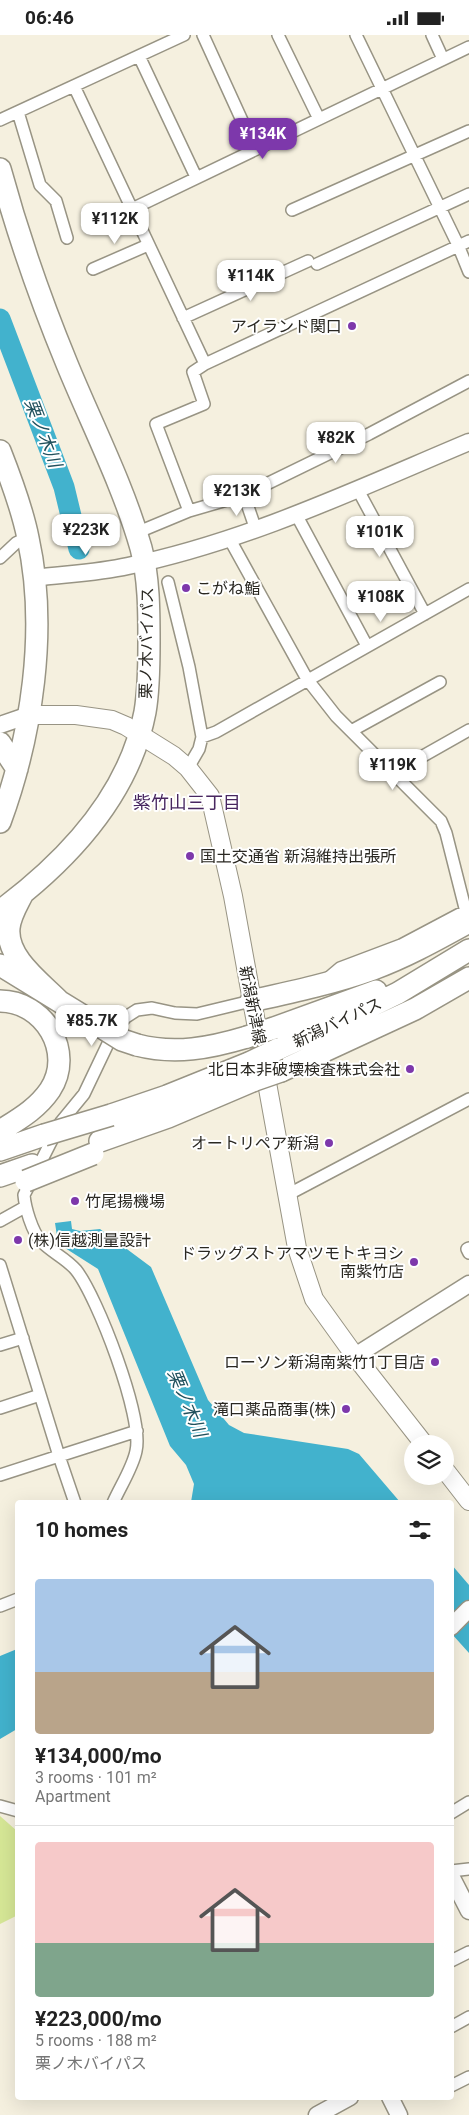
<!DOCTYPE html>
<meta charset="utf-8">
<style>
:root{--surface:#fff;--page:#f6f6f6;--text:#222;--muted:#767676;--line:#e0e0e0;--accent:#7d38ab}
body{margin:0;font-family:Roboto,"Noto Sans JP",sans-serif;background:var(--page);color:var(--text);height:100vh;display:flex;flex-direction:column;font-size:19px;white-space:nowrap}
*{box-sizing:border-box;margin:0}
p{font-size:16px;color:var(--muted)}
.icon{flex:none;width:28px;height:28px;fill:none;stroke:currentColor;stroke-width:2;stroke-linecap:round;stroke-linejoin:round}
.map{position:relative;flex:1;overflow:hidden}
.sheet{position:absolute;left:15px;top:1465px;width:439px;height:600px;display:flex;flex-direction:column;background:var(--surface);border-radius:5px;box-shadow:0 5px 20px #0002}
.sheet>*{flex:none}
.tools{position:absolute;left:404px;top:1400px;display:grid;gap:10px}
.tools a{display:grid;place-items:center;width:50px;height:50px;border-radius:50%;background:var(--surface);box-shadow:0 5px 20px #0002;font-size:25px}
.price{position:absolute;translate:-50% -42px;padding:0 11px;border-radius:10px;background:#fff;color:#222;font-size:16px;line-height:32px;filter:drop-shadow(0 1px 2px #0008)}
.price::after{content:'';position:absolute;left:50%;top:30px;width:15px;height:11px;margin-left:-8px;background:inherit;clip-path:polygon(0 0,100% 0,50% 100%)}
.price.active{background:var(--accent);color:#fff}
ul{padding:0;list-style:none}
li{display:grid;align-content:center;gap:10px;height:265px;padding:0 20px}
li+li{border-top:1px solid var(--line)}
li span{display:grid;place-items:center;height:155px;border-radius:5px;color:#555}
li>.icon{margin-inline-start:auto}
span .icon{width:90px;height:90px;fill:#fffc;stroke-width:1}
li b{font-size:21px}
h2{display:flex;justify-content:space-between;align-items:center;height:60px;padding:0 20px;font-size:21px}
.status{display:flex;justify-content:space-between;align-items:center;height:35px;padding:0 25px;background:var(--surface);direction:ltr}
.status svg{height:14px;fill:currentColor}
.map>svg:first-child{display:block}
.green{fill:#d6e796}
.water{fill:#42b2cd}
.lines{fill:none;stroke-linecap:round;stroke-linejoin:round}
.river{stroke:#42b2cd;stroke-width:21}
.street-casing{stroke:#989484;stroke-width:14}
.secondary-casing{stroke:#989484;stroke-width:19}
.primary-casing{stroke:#989484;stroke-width:20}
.highway-casing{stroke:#989484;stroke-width:24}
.street{stroke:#fff;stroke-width:11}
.secondary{stroke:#fff;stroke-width:16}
.primary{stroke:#fff;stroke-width:18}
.highway{stroke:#fff;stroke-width:21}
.highway-bridge-casing{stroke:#989484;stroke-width:24;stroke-linecap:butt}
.highway-bridge{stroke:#fff;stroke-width:21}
.poi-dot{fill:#7d38ab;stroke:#fff;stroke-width:2}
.labels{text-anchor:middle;stroke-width:4;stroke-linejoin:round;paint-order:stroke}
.poi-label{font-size:16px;fill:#2a2822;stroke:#fff;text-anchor:end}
.street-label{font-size:16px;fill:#2a2822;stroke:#fff}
.water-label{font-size:18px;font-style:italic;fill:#22515d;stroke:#fff}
.neighbourhood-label{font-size:18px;fill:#482760;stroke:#fff}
</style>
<div class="status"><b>06:46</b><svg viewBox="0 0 49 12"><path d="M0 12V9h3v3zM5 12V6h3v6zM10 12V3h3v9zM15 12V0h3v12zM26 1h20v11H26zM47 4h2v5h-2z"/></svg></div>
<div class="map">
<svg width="469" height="2080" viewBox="0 0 469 2080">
<rect width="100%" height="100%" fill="#f5f0df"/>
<path class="green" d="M0,1781l17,15 1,84 -18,9z"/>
<path class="water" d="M71,1186l1,8 8,2 20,-2 51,38 57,133 21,25 15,8 104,16 11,5 41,48h-209l3,-18 -8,-19 -16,-19 -72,-177 -33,-21 -8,-12 -2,-13z
M451,1529l18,21v68l-18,-20z
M17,1614v80l-17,10v-83z"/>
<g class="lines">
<path class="river" d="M0,284l64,168 15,62"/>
<defs>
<path id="street" d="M203,0l52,114
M278,0l41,84
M356,0l102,210 11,27
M432,0l11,24
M139,21l57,121
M74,51l131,278 264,-123
M18,77l22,73 16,16 11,37
M0,85l184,-85
M132,174l337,-162
M292,175l177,-79
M317,229l152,-70
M93,234l55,-24
M183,283l125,-57
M358,455l67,124
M244,460l12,35
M189,476l55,-16 125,-61 100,-53
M297,481l70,130
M136,498l53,-22 -33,-87 48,-20 -11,-32 12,-8
M229,503l78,141 29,37 105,105 5,12 21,83
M0,523l16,-15 12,-6
M168,547l21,85 13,70 -3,12 -11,19
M351,696l89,-49
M202,702l14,-5 253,-143
M393,738l76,-43
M327,944l13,-11 61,-23 68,-36
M289,1159l180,-95
M0,1186l25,-14
M469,1213l-2,1 2,4
M0,1230l59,191 -59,19
M0,1310l23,-7
M0,1373l40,-13
M75,1468l-16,-47 78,-25
M113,1468c7,-16 20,-36 23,-52 8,-33 -39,-155 -60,-181 -10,-12 -25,-18 -35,-29 -9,-9 -16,-34 -17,-46l37,-73 23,-28 31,-65 11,-12 11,-7 15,-2 23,5 22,1 54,-13
M0,1571l18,-7
M0,1771l18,5
M451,1778l18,-11
M451,1836l18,-2
M451,1926l18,-9
M451,1992l18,-10
M451,2051l18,-9"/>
<path id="secondary" d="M34,543c31,-4 63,-5 94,-12 120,-25 229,-77 341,-124
M0,690l29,-10
M355,1321l114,-72
M451,1592l18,-18
M451,1841l18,35
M390,2062l9,18
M317,2080l33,-18"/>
<path id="primary" d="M29,680h47l36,5 14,6 48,30 14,12 22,28 23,100 64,352 17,51 41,57 69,88
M445,1435l24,31"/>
<path id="highway" d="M0,134c18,66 41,132 67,195 25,61 56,121 74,184 8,30 8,63 8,94 0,23 0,47 -4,70 -16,84 -79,150 -145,199
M0,416c11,28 22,57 28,87 20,91 4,197 -28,284
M0,708l17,26
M22,860c-5,10 -12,21 -13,33 -3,29 30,53 49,72
M0,930l106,65
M0,966c44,0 75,51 50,89 -13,19 -31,29 -50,41
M251,966c41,-9 83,-18 122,-32 33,-12 65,-30 96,-47
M274,993l102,-37
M137,1010c38,10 73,3 110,-8
M278,1014l67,-30 53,-26 71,-43
M281,1036l134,-62 54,-31
M111,1080l56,-19 82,-33
M100,1106l68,-24 87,-37
M0,1115l44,-15
M0,1141l32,-11"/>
</defs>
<use href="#street" class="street-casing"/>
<use href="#secondary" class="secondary-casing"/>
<use href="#primary" class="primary-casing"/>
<use href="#highway" class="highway-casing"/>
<use href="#street" class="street"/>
<use href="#secondary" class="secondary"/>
<use href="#primary" class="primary"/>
<use href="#highway" class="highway"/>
<defs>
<path id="highway-bridge" d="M106,995l16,10 15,5
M247,1002l27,-9
M249,1028l29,-14
M255,1045l26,-9
M44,1100l67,-20
M26,1146l67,-27"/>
</defs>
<use href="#highway-bridge" class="highway-bridge-casing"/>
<use href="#highway-bridge" class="highway-bridge"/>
</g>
<g class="poi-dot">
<circle cx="352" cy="291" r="5"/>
<circle cx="186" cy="553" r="5"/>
<circle cx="190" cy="821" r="5"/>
<circle cx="410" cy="1034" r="5"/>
<circle cx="329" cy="1108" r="5"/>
<circle cx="75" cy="1166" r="5"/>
<circle cx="18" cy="1205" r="5"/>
<circle cx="414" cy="1227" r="5"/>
<circle cx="435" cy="1327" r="5"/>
<circle cx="346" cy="1374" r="5"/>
</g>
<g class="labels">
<g class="poi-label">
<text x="342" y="297">アイランド関口</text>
<text x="196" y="559" text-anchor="start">こがね鮨</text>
<text x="200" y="827" text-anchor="start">国土交通省 新潟維持出張所</text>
<text x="400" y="1040">北日本非破壊検査株式会社</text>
<text x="319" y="1114">オートリペア新潟</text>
<text x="85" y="1172" text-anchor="start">竹尾揚機場</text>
<text x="28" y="1211" text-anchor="start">(株)信越測量設計</text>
<text x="404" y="1224">ドラッグストアマツモトキヨシ<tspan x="404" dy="18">南紫竹店</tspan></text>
<text x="425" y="1333">ローソン新潟南紫竹1丁目店</text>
<text x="336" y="1380">滝口薬品商事(株)</text>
</g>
<g class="street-label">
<text transform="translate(146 608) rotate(-89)" y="6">栗ノ木バイパス</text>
<text transform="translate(253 970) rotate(79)" y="6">新潟新津線</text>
<text transform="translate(337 987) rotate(-25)" y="6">新潟バイパス</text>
</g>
<g class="water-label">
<text transform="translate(43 398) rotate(69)" y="6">栗ノ木川</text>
<text transform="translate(187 1368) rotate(67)" y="6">栗ノ木川</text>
</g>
<g class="neighbourhood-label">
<text x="187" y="774">紫竹山三丁目</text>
</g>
</g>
</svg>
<div class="tools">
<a><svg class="icon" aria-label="layers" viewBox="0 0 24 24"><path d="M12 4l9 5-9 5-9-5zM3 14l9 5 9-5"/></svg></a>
</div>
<b class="price active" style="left:263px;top:125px">¥134K</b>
<b class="price" style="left:115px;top:210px">¥112K</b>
<b class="price" style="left:251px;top:267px">¥114K</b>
<b class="price" style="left:336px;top:429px">¥82K</b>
<b class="price" style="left:237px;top:482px">¥213K</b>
<b class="price" style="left:86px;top:521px">¥223K</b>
<b class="price" style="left:380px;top:523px">¥101K</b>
<b class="price" style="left:381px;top:588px">¥108K</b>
<b class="price" style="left:393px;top:756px">¥119K</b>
<b class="price" style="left:92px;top:1012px">¥85.7K</b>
<section class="sheet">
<h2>10 homes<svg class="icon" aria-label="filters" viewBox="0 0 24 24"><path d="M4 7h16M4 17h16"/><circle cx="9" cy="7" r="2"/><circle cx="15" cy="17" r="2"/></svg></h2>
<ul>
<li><span style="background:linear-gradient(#a9c7e8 60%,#b9a48a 0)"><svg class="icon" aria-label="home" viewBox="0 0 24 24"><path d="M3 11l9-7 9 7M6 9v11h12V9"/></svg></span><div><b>¥134,000/mo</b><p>3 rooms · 101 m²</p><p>Apartment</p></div></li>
<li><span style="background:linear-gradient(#f6c9c9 65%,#7fa58c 0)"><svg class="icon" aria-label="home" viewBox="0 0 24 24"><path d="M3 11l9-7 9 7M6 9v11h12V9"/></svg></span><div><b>¥223,000/mo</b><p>5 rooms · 188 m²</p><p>栗ノ木バイパス</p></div></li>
</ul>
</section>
</div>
